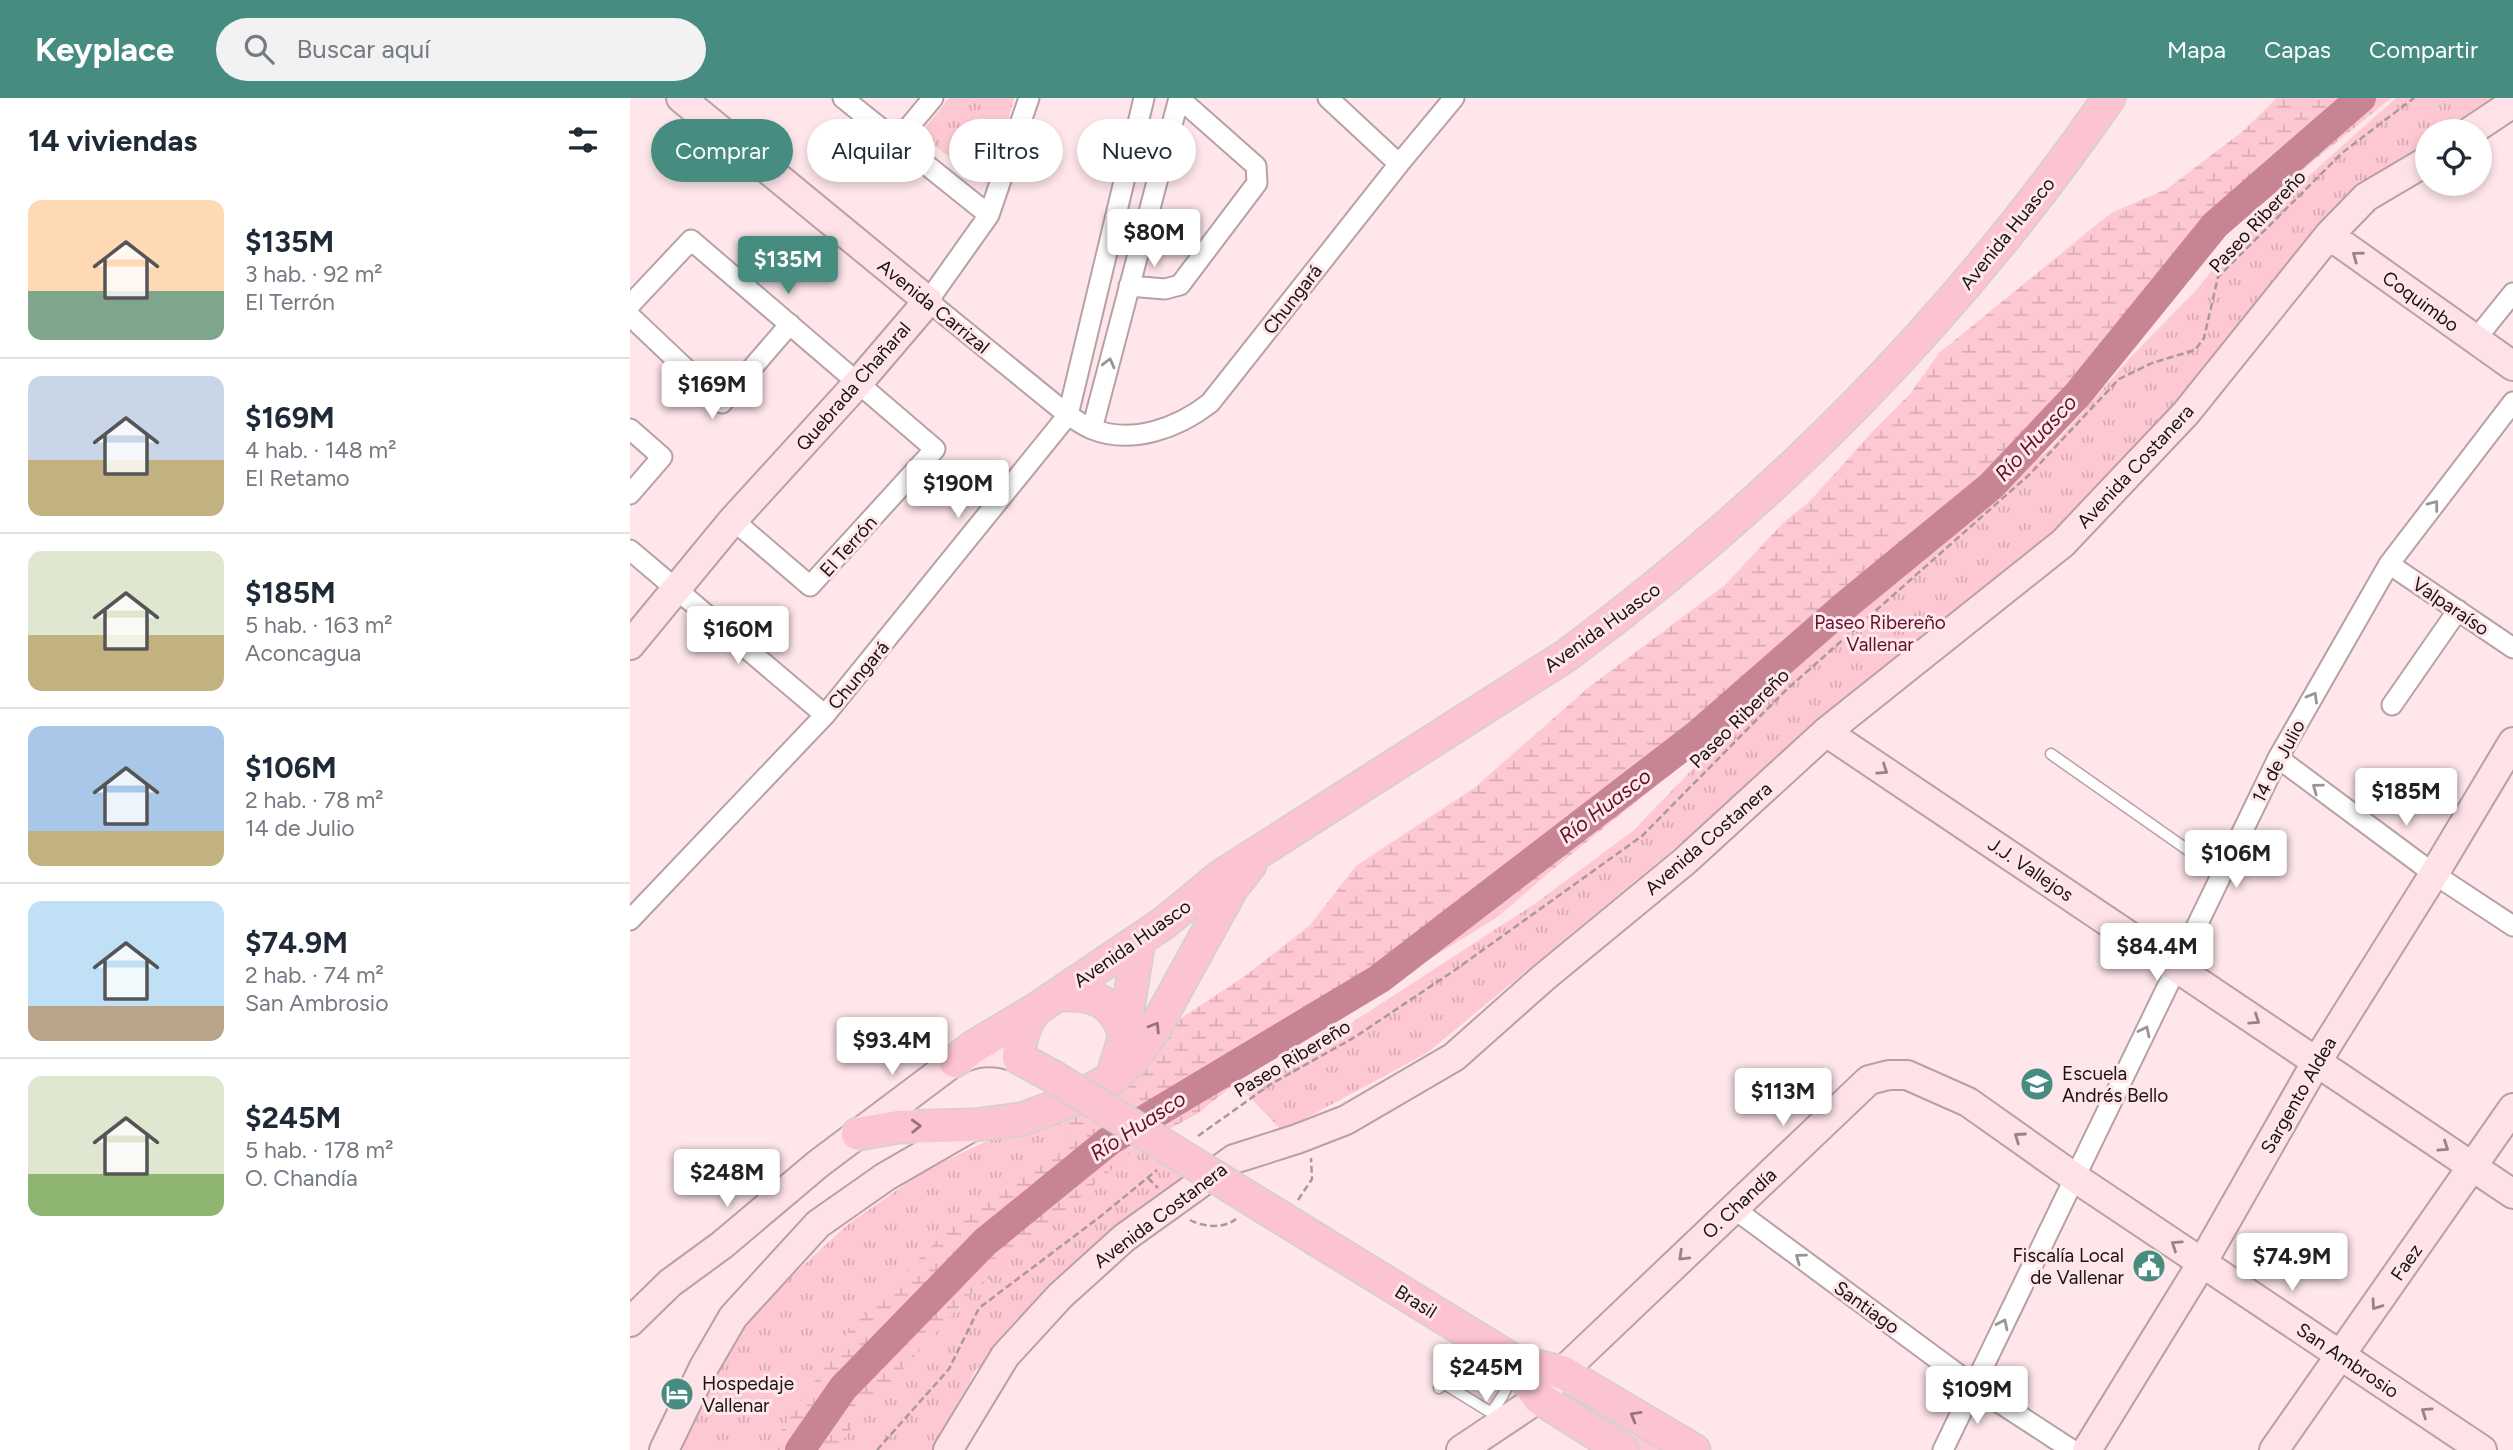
<!DOCTYPE html>
<html lang="es">
<meta charset="utf-8">
<style>
:root{--surface:#fff;--page:#f2f2f3;--text:#1f2937;--muted:#747a83;--line:#e0e1e3;--accent:#478c81}
body{margin:0;font-family:Figtree,sans-serif;background:var(--page);color:var(--text);height:100vh;display:flex;flex-direction:column;font-size:26px;white-space:nowrap}
*{box-sizing:border-box;margin:0}
p{font-size:23px;color:var(--muted)}
.icon{flex:none;width:38px;height:38px;fill:none;stroke:currentColor;stroke-width:2;stroke-linecap:round;stroke-linejoin:round}
.map{position:relative;flex:1;overflow:hidden}
.sheet{display:flex;flex-direction:column;background:var(--surface);width:630px}
.sheet>*{flex:none}
.guide{position:absolute;left:21px;top:21px;width:665px;height:63px;display:flex;gap:14px}
.fabs{position:absolute;left:1785px;top:21px;display:grid;gap:14px}
.fabs a{display:grid;place-items:center;width:77px;height:77px;border-radius:50%;background:var(--surface);box-shadow:0 4px 10px #0003;font-size:35px}
.price{position:absolute;translate:-50% -60px;padding:0 16px;border-radius:7px;background:#fff;color:#222;font-size:23px;line-height:46px;filter:drop-shadow(0 2px 4px #0008)}
.price::after{content:'';position:absolute;left:50%;top:42px;width:21px;height:16px;margin-left:-10px;background:inherit;clip-path:polygon(0 0,100% 0,50% 100%)}
.price.on{background:var(--accent);color:#fff}
ul{padding:0;list-style:none}
li{display:flex;align-items:center;gap:21px;height:175px;padding:0 28px}
li+li{border-top:2px solid var(--line)}
li span{display:grid;place-items:center;flex:none;width:196px;height:140px;border-radius:14px;color:#555}
li>.icon{margin-inline-start:auto}
span .icon{width:84px;height:84px;fill:#fffc;stroke-width:1}
li b{font-size:30px}
h2{display:flex;justify-content:space-between;align-items:center;height:84px;padding:0 28px;font-size:30px}
.chip{padding:0 24px;border-radius:32px;background:var(--surface);box-shadow:0 4px 10px #0003;font-size:24px;line-height:63px}
.chip.on{background:var(--accent);color:#fff}
header{display:flex;align-items:center;gap:42px;box-sizing:border-box;height:98px;padding:0 35px;background:var(--accent);color:#fff}
header strong{font-size:33px}
nav{display:flex;gap:38px;margin-inline-start:auto;font-size:24px}
.search{width:490px;height:63px;background:var(--page);display:flex;align-items:center;gap:18px;box-sizing:border-box;padding:0 24px;border-radius:38px;color:var(--muted);font-size:26px}
main{display:flex;flex:1;min-height:0}
.map>svg:first-child{display:block}
.wetland{fill:url(#wetland-marsh)}
.park{fill:url(#park-tufts)}
.lines{fill:none;stroke-linecap:round;stroke-linejoin:round}
.river{stroke:#c78593;stroke-width:30}
.lane-casing{stroke:#b8a1a5;stroke-width:13}
.street-casing{stroke:#b8a1a5;stroke-width:23}
.secondary-casing{stroke:#b8a1a5;stroke-width:32}
.primary-casing{stroke:#d1d0d0;stroke-width:35}
.path{stroke:#aa989b;stroke-width:2.5;stroke-dasharray:7 3.5;stroke-linecap:butt}
.lane{stroke:#fff;stroke-width:10}
.street{stroke:#fff;stroke-width:19}
.secondary{stroke:#fee2e8;stroke-width:28}
.primary{stroke:#fcc4d0;stroke-width:32}
.primary-bridge-casing{stroke:#d1d0d0;stroke-width:35;stroke-linecap:butt}
.primary-bridge{stroke:#fcc4d0;stroke-width:32}
.oneway{stroke:#978488}
.oneway2{stroke:#989495}
.oneway3{stroke:#96747b}
.labels{text-anchor:middle;stroke-width:6;stroke-linejoin:round;paint-order:stroke}
.street-label{font-size:19px;fill:#1a1213;stroke:#fee6ea}
.park-label{font-size:19px;fill:#5f112c;stroke:#fee6ea}
.poi-label{font-size:19px;fill:#1a1213;stroke:#fee6ea;text-anchor:start}
.water-label{font-size:21px;font-style:italic;fill:#5f102b;stroke:#fee6ea}
</style>
<header>
<strong>Keyplace</strong>
<div class="search"><svg class="icon" aria-label="search" viewBox="0 0 24 24"><circle cx="10" cy="10" r="6"/><path d="M15 15l6 6"/></svg>Buscar aquí</div>
<nav><a>Mapa</a><a>Capas</a><a>Compartir</a></nav>
</header>
<main>
<section class="sheet">
<h2>14 viviendas<svg class="icon" aria-label="filters" viewBox="0 0 24 24"><path d="M4 7h16M4 17h16"/><circle cx="9" cy="7" r="2"/><circle cx="15" cy="17" r="2"/></svg></h2>
<ul>
<li><span style="background:linear-gradient(#ffd9b3 65%,#7fa58c 0)"><svg class="icon" aria-label="home" viewBox="0 0 24 24"><path d="M3 11l9-7 9 7M6 9v11h12V9"/></svg></span><div><b>$135M</b><p>3 hab. · 92 m²</p><p>El Terrón</p></div></li>
<li><span style="background:linear-gradient(#c9d6e8 60%,#c2b280 0)"><svg class="icon" aria-label="home" viewBox="0 0 24 24"><path d="M3 11l9-7 9 7M6 9v11h12V9"/></svg></span><div><b>$169M</b><p>4 hab. · 148 m²</p><p>El Retamo</p></div></li>
<li><span style="background:linear-gradient(#dfe7d0 60%,#c2b280 0)"><svg class="icon" aria-label="home" viewBox="0 0 24 24"><path d="M3 11l9-7 9 7M6 9v11h12V9"/></svg></span><div><b>$185M</b><p>5 hab. · 163 m²</p><p>Aconcagua</p></div></li>
<li><span style="background:linear-gradient(#a9c7e8 75%,#c2b280 0)"><svg class="icon" aria-label="home" viewBox="0 0 24 24"><path d="M3 11l9-7 9 7M6 9v11h12V9"/></svg></span><div><b>$106M</b><p>2 hab. · 78 m²</p><p>14 de Julio</p></div></li>
<li><span style="background:linear-gradient(#bfe0f5 75%,#b9a48a 0)"><svg class="icon" aria-label="home" viewBox="0 0 24 24"><path d="M3 11l9-7 9 7M6 9v11h12V9"/></svg></span><div><b>$74.9M</b><p>2 hab. · 74 m²</p><p>San Ambrosio</p></div></li>
<li><span style="background:linear-gradient(#dfe7d0 70%,#8fb573 0)"><svg class="icon" aria-label="home" viewBox="0 0 24 24"><path d="M3 11l9-7 9 7M6 9v11h12V9"/></svg></span><div><b>$245M</b><p>5 hab. · 178 m²</p><p>O. Chandía</p></div></li>
</ul>
</section>
<div class="map">
<svg width="1883" height="1352" viewBox="0 0 1883 1352">
<defs>
<pattern id="wetland-marsh" width="20" height="14" patternUnits="userSpaceOnUse" patternTransform="scale(1.75)"><rect width="20" height="14" fill="#fdc8d2"/><path d="M1 5h8M5 5V1M11 12h8M15 12V8" fill="none" stroke="#d8abb3"/></pattern>
<pattern id="park-tufts" width="24" height="20" patternUnits="userSpaceOnUse" patternTransform="scale(1.75)"><rect width="24" height="20" fill="#fdc8d2"/><path d="M3 7l-1-3M5 7V3M7 7l1-3M15 17l-1-3M17 17v-4M19 17l1-3" fill="none" stroke="#d8abb3"/></pattern>
</defs>
<rect width="100%" height="100%" fill="#fee6ea"/>
<path class="wetland" d="M1647,0h114l-101,82 -106,90 -113,123 -56,66 -183,176 -20,-7 -98,87 2,22 -164,133 -53,46 -211,131 -56,39 -35,28 -41,22 -298,314h-117l246,-292 141,-91 55,-50 62,-41 65,-51 46,-59 118,-78 114,-100 137,-103 58,-62 26,-21 65,-72 36,-36 29,-41 172,-140 56,-24 75,-57z"/>
<path class="park" d="M319,0h65l-23,88 -72,-51z
M1766,0h112l-47,33h-34v24l-23,16 -73,40 -40,49 -110,145 -127,129 -627,519 -145,78 -37,-39 291,-189 98,-73 153,-159 75,-69 148,-116 18,-20 22,-17 79,-90 69,-71 19,-24 77,-75z
M428,1023l8,15 -110,85 -105,107 -83,122h-89l59,-124 108,-100 78,-55 65,-31z
M508,1048l49,35 -100,77 -112,113 -39,79h-100l23,-32 107,-119z
M955,1301l82,51h-33l-64,-49z"/>
<g class="lines">
<path class="river" d="M170,1352l43,-62 142,-146 124,-101 270,-162 317,-243 150,-131 145,-119 87,-92 137,-169 146,-127"/>
<defs>
<path id="lane" d="M1421,656l171,120
M813,1285l52,32
M809,1290l35,-47
M861,1315c8,-13 23,-28 15,-43"/>
<path id="street" d="M213,0l146,117
M399,0l-40,117 -61,86 140,114c8,5 16,11 24,14 40,16 86,-1 118,-26l189,-239 55,-66
M698,0l71,66
M268,42l35,-42
M499,188l36,3 15,-4 77,-102 -1,-17 -77,-68
M0,207l61,-65 244,209 -125,137 -77,-66
M0,218l92,87 68,-79
M1845,242l38,-47
M0,331l32,28 -32,37
M462,331l87,-331
M0,452l195,165
M1759,466l124,84
M1762,607l66,-95
M1648,660l156,116 79,52
M0,822l195,-205 243,-300 76,-317
M1103,1110l241,178 98,64
M1313,1352l335,-692 111,-194 124,-162"/>
<path id="secondary" d="M1841,33l42,-28
M1699,137l184,131
M0,547l103,-125 125,-137 70,-82 -247,-203
M1196,634l687,462
M0,1224l40,-39 52,-38 96,-81 137,-103c22,-11 42,-11 64,-3
M34,1352l40,-83 29,-50 85,-93 67,-47 90,-52
M318,1352l57,-94 55,-60 64,-58 110,-79 63,-20 49,-19 108,-63 89,-79 142,-117 141,-129 237,-189 123,-130 143,-178 37,-38 61,-36
M831,1352l78,-52 23,-26 307,-292 20,-5h18l61,27 106,75 408,273
M1457,1352l115,-187 115,-202 117,-187 79,-132
M1644,1352l239,-342"/>
<path id="primary" d="M428,897c33,-2 54,4 66,37
M325,963l18,-14 62,-37
M483,975l9,-28 17,-104
M422,978l-33,-18c0,-18 5,-33 16,-48l129,-87 57,-47 346,-221c214,-159 390,-338 542,-557
M228,1036l40,-7 77,-2 47,-6 46,-17 43,-23 20,-17 24,-34 77,-140 18,-23
M689,1143l195,120 48,11 132,78
M884,1263l25,37 83,52"/>
</defs>
<use href="#lane" class="lane-casing"/>
<use href="#street" class="street-casing"/>
<use href="#secondary" class="secondary-casing"/>
<use href="#primary" class="primary-casing"/>
<path class="path" d="M568,1038l73,-52 84,-47 100,-67 187,-134 143,-145 245,-217 89,-95 33,-16 43,-13 9,-12 14,-61 124,-124 72,-55
M518,1080l10,10
M668,1102l14,-21 -1,-21
M560,1122c13,7 34,9 46,-1
M247,1352l72,-81 30,-61 122,-92 56,-46"/>
<use href="#lane" class="lane"/>
<use href="#street" class="street"/>
<use href="#secondary" class="secondary"/>
<use href="#primary" class="primary"/>
<defs>
<path id="primary-bridge" d="M422,978l267,165"/>
</defs>
<use href="#primary-bridge" class="primary-bridge-casing"/>
<use href="#primary-bridge" class="primary-bridge"/>
</g>
<defs><path id="oneway-chevron" d="M-2-3.5L2.5 0L-2 3.5" fill="none" stroke-width="1.6" stroke-linecap="round" stroke-linejoin="round" transform="scale(1.75)"/></defs>
<g class="oneway">
<use href="#oneway-chevron" transform="translate(1727 158) rotate(-144)"/>
<use href="#oneway-chevron" transform="translate(1253 672) rotate(34)"/>
<use href="#oneway-chevron" transform="translate(1625 922) rotate(34)"/>
<use href="#oneway-chevron" transform="translate(1389 1039) rotate(-145)"/>
<use href="#oneway-chevron" transform="translate(1814 1049) rotate(34)"/>
<use href="#oneway-chevron" transform="translate(1546 1147) rotate(-146)"/>
<use href="#oneway-chevron" transform="translate(1053 1158) rotate(136)"/>
<use href="#oneway-chevron" transform="translate(1746 1207) rotate(125)"/>
<use href="#oneway-chevron" transform="translate(1796 1314) rotate(-146)"/>
</g>
<g class="oneway2">
<use href="#oneway-chevron" transform="translate(479 265) rotate(-76)"/>
<use href="#oneway-chevron" transform="translate(1804 407) rotate(-53)"/>
<use href="#oneway-chevron" transform="translate(1683 599) rotate(-60)"/>
<use href="#oneway-chevron" transform="translate(1687 690) rotate(-144)"/>
<use href="#oneway-chevron" transform="translate(1515 933) rotate(-64)"/>
<use href="#oneway-chevron" transform="translate(1170 1160) rotate(-144)"/>
<use href="#oneway-chevron" transform="translate(1373 1226) rotate(-64)"/>
</g>
<g class="oneway3">
<use href="#oneway-chevron" transform="translate(525 929) rotate(-58)"/>
<use href="#oneway-chevron" transform="translate(286 1028) rotate(-2)"/>
<use href="#oneway-chevron" transform="translate(1005 1318) rotate(-150)"/>
</g>
<defs>
<symbol id="school-disc" viewBox="-11 -11 22 22"><circle r="9.5" fill="#478c81" stroke="#fee6ea"/><path d="M0-5L7-2L0 1L-7-2ZM-4 1L0 2.5L4 1V4Q0 6-4 4Z" fill="#fff"/></symbol>
<symbol id="civic-disc" viewBox="-11 -11 22 22"><circle r="9.5" fill="#478c81" stroke="#fee6ea"/><path d="M-.6-6.5H3V-4.5H.6V-3L4-1V1h2V6H-6V1h2V-1L-.6-3ZM-1.2 2.5V6h2.4V2.5Z" fill="#fff"/></symbol>
<symbol id="hotel-disc" viewBox="-11 -11 22 22"><circle r="9.5" fill="#478c81" stroke="#fee6ea"/><path d="M-6-4.5h1.5V1H6V5H4.5V3h-9V5H-6ZM-4 0a1.8 1.8 0 1 1 3.6 0ZM.5 0V-2.5h3Q6-2.5 6 0Z" fill="#fff"/></symbol>
</defs>
<g fill-rule="evenodd">
<use href="#school-disc" x="1388" y="967" width="38" height="38"/>
<use href="#civic-disc" x="1500" y="1149" width="38" height="38"/>
<use href="#hotel-disc" x="28" y="1277" width="38" height="38"/>
</g>
<g class="labels">
<g class="street-label">
<text transform="translate(1627 123) rotate(-47)" y="7">Paseo Ribereño</text>
<text transform="translate(1377 135) rotate(-51)" y="7">Avenida Huasco</text>
<text transform="translate(662 201) rotate(-52)" y="7">Chungará</text>
<text transform="translate(1791 203) rotate(36)" y="7">Coquimbo</text>
<text transform="translate(304 208) rotate(39)" y="7">Avenida Carrizal</text>
<text transform="translate(223 288) rotate(-49)" y="7">Quebrada Chañaral</text>
<text transform="translate(1505 368) rotate(-47)" y="7">Avenida Costanera</text>
<text transform="translate(218 448) rotate(-48)" y="7">El Terrón</text>
<text transform="translate(1821 508) rotate(34)" y="7">Valparaíso</text>
<text transform="translate(972 529) rotate(-36)" y="7">Avenida Huasco</text>
<text transform="translate(228 577) rotate(-50)" y="7">Chungará</text>
<text transform="translate(1109 620) rotate(-45)" y="7">Paseo Ribereño</text>
<text transform="translate(1648 663) rotate(-62)" y="7">14 de Julio</text>
<text transform="translate(1078 740) rotate(-41)" y="7">Avenida Costanera</text>
<text transform="translate(1401 771) rotate(34)" y="7">J.J. Vallejos</text>
<text transform="translate(502 845) rotate(-35)" y="7">Avenida Huasco</text>
<text transform="translate(662 960) rotate(-31)" y="7">Paseo Ribereño</text>
<text transform="translate(1668 997) rotate(-60)" y="7">Sargento Aldea</text>
<text transform="translate(1109 1105) rotate(-43)" y="7">O. Chandía</text>
<text transform="translate(530 1117) rotate(-37)" y="7">Avenida Costanera</text>
<text transform="translate(1776 1164) rotate(-55)" y="7">Faez</text>
<text transform="translate(786 1203) rotate(32)" y="7">Brasil</text>
<text transform="translate(1237 1209) rotate(36)" y="7">Santiago</text>
<text transform="translate(1718 1262) rotate(34)" y="7">San Ambrosio</text>
</g>
<g class="park-label">
<text x="1250" y="531">Paseo Ribereño<tspan x="1250" dy="22">Vallenar</tspan></text>
</g>
<g class="poi-label">
<text x="1432" y="982">Escuela<tspan x="1432" dy="22">Andrés Bello</tspan></text>
<text x="1494" y="1164" text-anchor="end">Fiscalía Local<tspan x="1494" dy="22">de Vallenar</tspan></text>
<text x="72" y="1292">Hospedaje<tspan x="72" dy="22">Vallenar</tspan></text>
</g>
<g class="water-label">
<text transform="translate(1406 340) rotate(-47)" y="7">Río Huasco</text>
<text transform="translate(975 708) rotate(-37)" y="7">Río Huasco</text>
<text transform="translate(508 1028) rotate(-33)" y="7">Río Huasco</text>
</g>
</g>
</svg>
<div class="fabs">
<a><svg class="icon" aria-label="locate" viewBox="0 0 24 24"><circle cx="12" cy="12" r="6"/><path d="M12 2v4M12 18v4M2 12h4M18 12h4"/></svg></a>
</div>
<b class="price" style="left:524px;top:171px">$80M</b>
<b class="price on" style="left:158px;top:198px">$135M</b>
<b class="price" style="left:82px;top:323px">$169M</b>
<b class="price" style="left:328px;top:422px">$190M</b>
<b class="price" style="left:108px;top:568px">$160M</b>
<b class="price" style="left:1776px;top:730px">$185M</b>
<b class="price" style="left:1606px;top:792px">$106M</b>
<b class="price" style="left:1527px;top:885px">$84.4M</b>
<b class="price" style="left:262px;top:979px">$93.4M</b>
<b class="price" style="left:1153px;top:1030px">$113M</b>
<b class="price" style="left:97px;top:1111px">$248M</b>
<b class="price" style="left:1662px;top:1195px">$74.9M</b>
<b class="price" style="left:856px;top:1306px">$245M</b>
<b class="price" style="left:1347px;top:1328px">$109M</b>
<div class="guide">
<a class="chip on">Comprar</a>
<a class="chip">Alquilar</a>
<a class="chip">Filtros</a>
<a class="chip">Nuevo</a>
</div>
</div>
</main>
